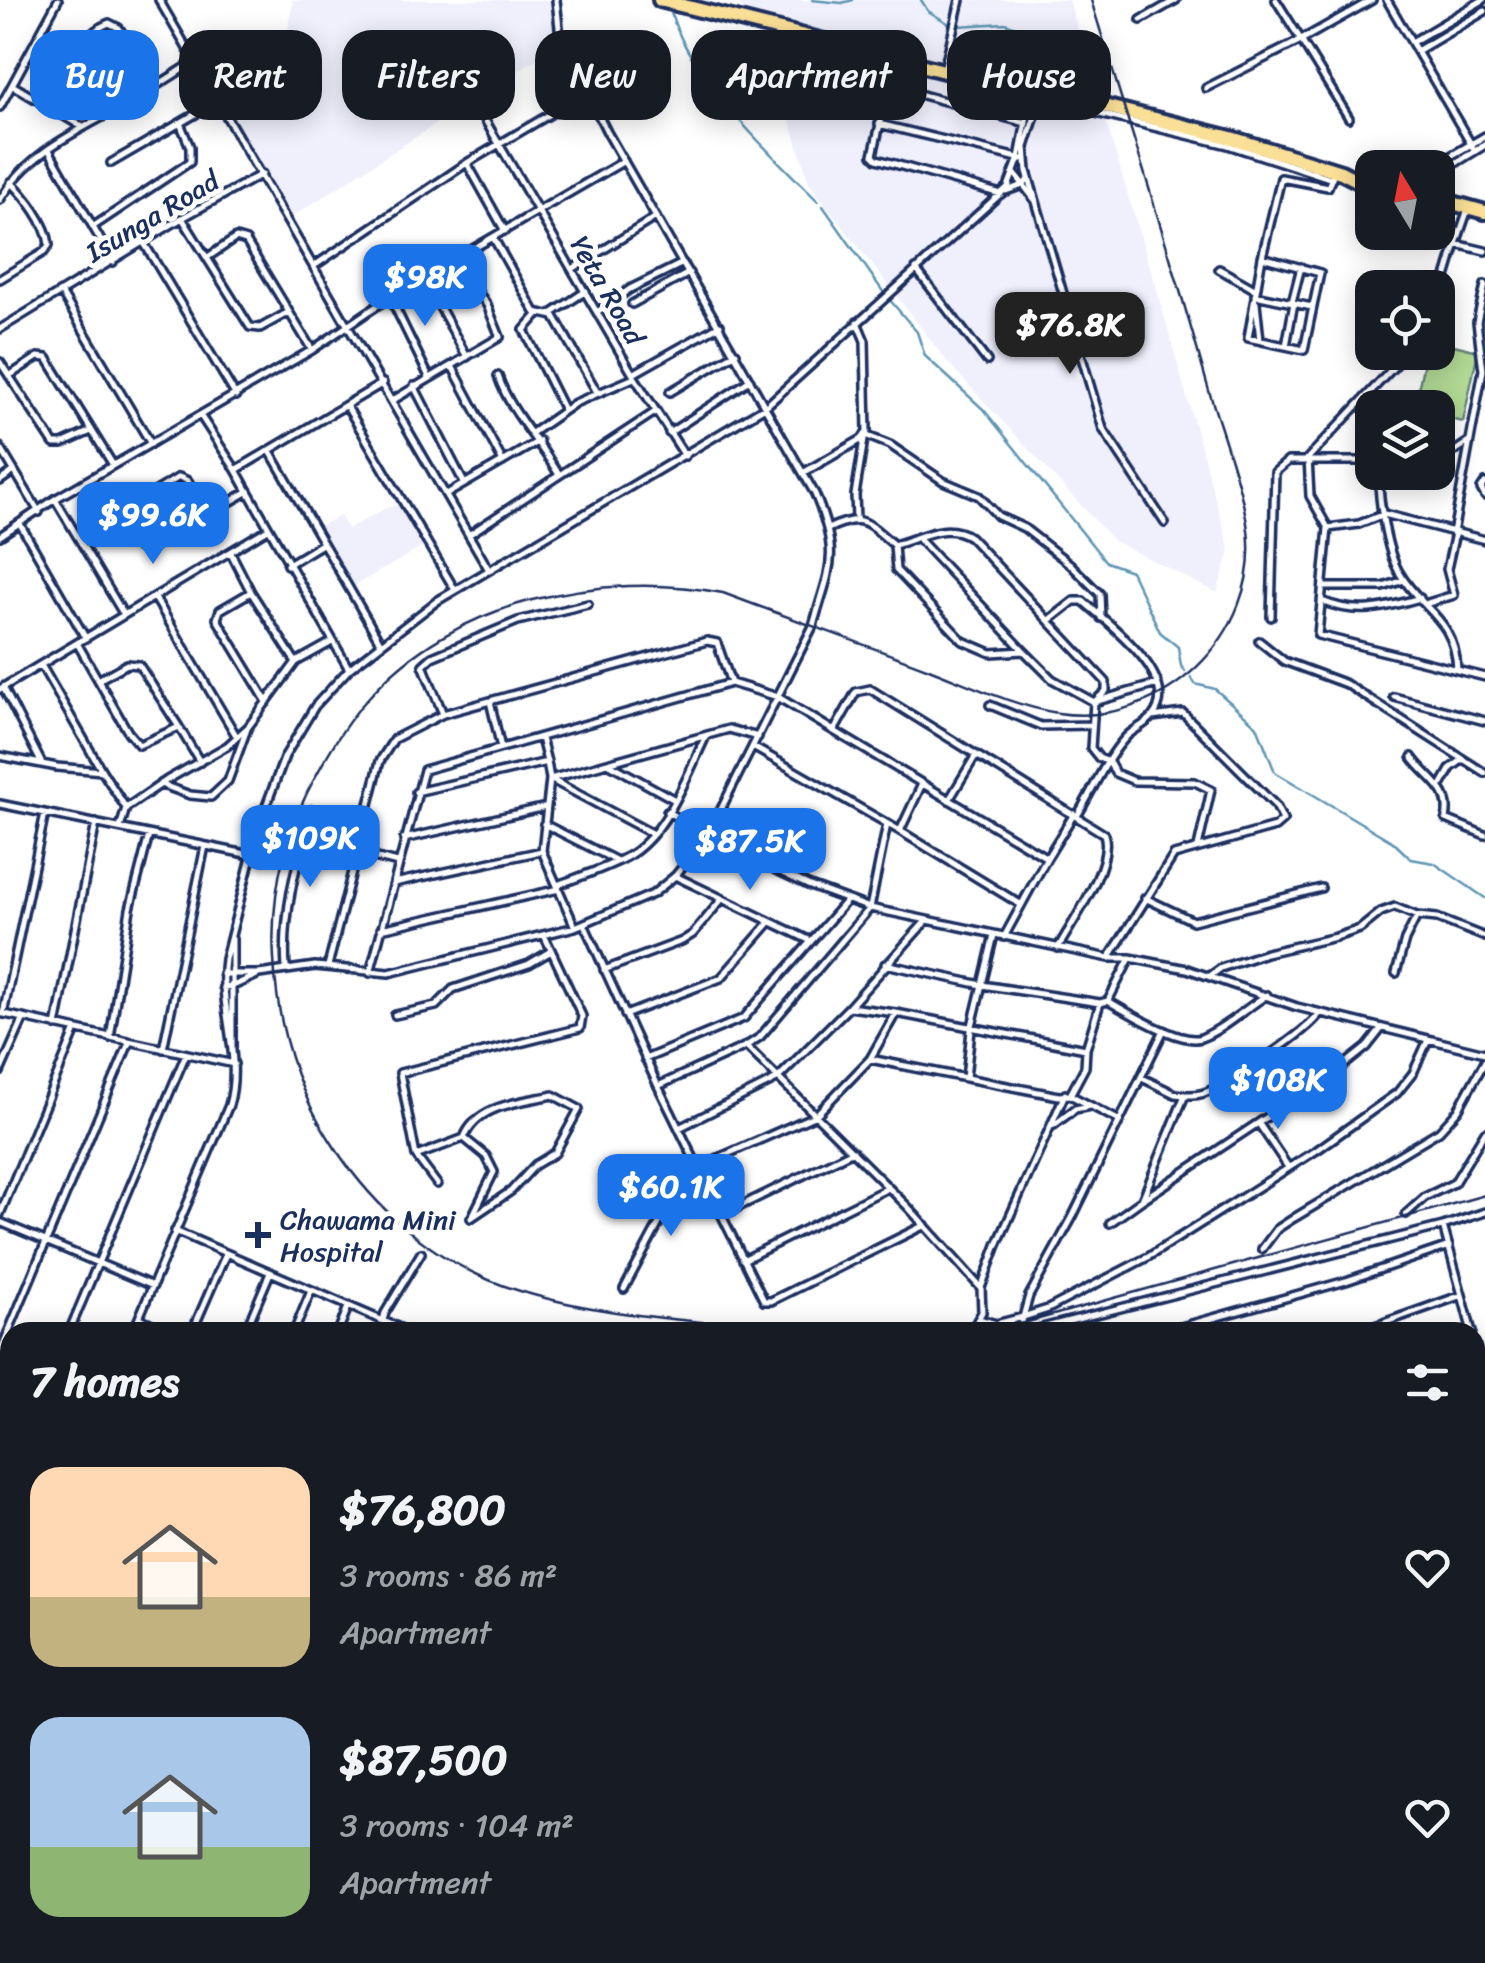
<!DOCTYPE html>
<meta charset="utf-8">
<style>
:root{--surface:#171b24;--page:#20242c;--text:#f1f3f6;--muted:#9ea1a6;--accent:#1a73e8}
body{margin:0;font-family:Sriracha,sans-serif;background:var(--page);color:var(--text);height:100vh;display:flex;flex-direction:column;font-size:38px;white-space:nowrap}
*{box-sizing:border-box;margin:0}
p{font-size:32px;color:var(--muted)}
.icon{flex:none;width:55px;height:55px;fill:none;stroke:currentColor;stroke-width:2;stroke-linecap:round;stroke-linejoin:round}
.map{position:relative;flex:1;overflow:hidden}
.side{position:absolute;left:0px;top:1322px;width:1485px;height:642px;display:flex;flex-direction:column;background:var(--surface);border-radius:30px 30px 0 0;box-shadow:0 5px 25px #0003}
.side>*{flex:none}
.banner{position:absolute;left:30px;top:30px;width:1425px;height:90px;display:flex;gap:20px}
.needle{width:65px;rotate:350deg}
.buttons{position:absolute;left:1355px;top:150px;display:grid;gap:20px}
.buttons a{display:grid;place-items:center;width:100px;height:100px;border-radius:20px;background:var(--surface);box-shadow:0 5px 25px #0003;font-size:50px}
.price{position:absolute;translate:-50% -85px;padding:0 22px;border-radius:20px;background:var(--accent);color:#fff;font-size:32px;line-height:65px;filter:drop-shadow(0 2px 5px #0008)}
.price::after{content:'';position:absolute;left:50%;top:60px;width:30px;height:22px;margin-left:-15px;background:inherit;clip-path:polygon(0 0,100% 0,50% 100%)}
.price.selected{background:#222;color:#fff}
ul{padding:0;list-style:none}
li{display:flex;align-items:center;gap:30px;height:250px;padding:0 30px}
li span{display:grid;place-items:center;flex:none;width:280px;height:200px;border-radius:30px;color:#555}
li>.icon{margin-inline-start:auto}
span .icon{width:120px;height:120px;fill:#fffc;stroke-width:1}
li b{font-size:42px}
h2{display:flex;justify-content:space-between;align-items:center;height:120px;padding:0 30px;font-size:42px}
.pill{padding:0 35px;border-radius:30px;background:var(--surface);box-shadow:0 5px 25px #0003;font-size:35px;line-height:90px}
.pill.selected{background:var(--accent);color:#fff}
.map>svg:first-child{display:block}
.built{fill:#f0f0fd}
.green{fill:#b2d995;stroke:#66847a;stroke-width:2.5}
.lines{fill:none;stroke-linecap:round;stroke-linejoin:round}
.stream{stroke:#5f95b3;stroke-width:2.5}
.street-casing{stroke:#1b2f5e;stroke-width:12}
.highway-casing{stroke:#1b2f5e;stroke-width:20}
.street{stroke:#fff;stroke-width:5}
.highway{stroke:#fadf96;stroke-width:12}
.rail{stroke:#1b2f5e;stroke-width:2.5}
.poi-dot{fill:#1b2f5e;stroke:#fff;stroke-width:4}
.labels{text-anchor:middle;stroke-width:10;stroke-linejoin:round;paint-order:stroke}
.street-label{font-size:28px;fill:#1b2f5e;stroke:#fff}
.poi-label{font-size:28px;fill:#1b2f5e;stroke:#fff;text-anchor:start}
</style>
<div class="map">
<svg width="1485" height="1963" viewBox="0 0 1485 1963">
<rect width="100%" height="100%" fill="#fff"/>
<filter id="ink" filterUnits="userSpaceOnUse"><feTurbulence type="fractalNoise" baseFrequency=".01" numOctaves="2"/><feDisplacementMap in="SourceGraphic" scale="20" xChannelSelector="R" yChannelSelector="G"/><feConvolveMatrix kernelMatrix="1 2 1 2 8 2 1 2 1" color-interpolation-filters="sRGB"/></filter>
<g filter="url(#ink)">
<path class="built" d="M290,0h272l-1,43 -272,176 -70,-118 65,-53 9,-46z
M737,0h332l89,294 72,257 -13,42 -103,-52 -165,-177 -140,-181 -35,-117z
M402,503l24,42 -74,42 -33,-61 21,-10 8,13 36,-20z
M1485,1702v174l-10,-10v-163z"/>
<path class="green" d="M1438,341l40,10 -15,71 -25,-6v-8h-24l12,-55 12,-1z"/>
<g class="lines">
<path class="stream" d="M812,0l30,3 11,-3
M921,0l7,11 23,14
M669,5c14,66 101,149 149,196
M958,26l47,-3 62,23 34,20
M823,206l61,87
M889,299l28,33 8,24 59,54 122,152 25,9 29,61 18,15 3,19 4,5
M1191,677l4,7 20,5 42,37 18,46 118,70 18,17 23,4 51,35"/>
<defs>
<path id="street" d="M159,0l330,570
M1276,0l25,40 71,-40
M1387,0l88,151
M1141,20l35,-20
M1412,42l71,-42
M1417,51l68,-40
M894,62l-21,93 4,4 124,35
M944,70l16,-70
M12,85l69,41
M889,86l137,37
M1206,88l95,-48 48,78
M474,101l161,277 50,78
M1050,102l178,43 102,33
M125,105l-20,-22 -25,-13 -5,-8c4,-18 17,-32 34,-39l10,5 37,57
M0,107l58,-107
M1038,107l-13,40 2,24 76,258 62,94
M879,124l143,35
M49,150l64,112
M111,163l107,-62
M467,163l38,68
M1430,168l55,-32
M1015,174l20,26
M1438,174l47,-29
M1006,191l17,-6 6,-6
M0,200c27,-47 76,-68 121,-93 25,-14 49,-30 73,-45
M182,218l68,109 10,1 29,-16
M94,226l96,-64v-15l-10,-24
M494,239l41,73 19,4 43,76
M144,243l92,153
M1456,244l11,-32
M208,257l28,-19 10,3 66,109
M1262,257l58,16 -16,77 -56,-12 14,-81 19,-79 47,9 5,-12
M314,266l153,-103 121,-71
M574,268l82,-51
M916,269l71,92
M1219,269l37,21
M0,279l44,-27 5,-7c-2,-22 -23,-48 -38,-63
M425,280l42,77
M62,294l89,150
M1255,295l57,12
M390,297l39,80
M1292,302l9,-35
M1256,303l4,37
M632,304l57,-31
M1438,304l18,-60 29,7
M597,312l33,-23 53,-26
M538,314l-14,16 40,80
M551,314l35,-23
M0,329l182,-111 80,-44
M1286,346l8,-43
M0,362l54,82h8l29,-13
M452,366l51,96
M633,374l87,-49
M9,376l29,-19 9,1 66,107
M498,376c12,36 42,66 61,99
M414,386l50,97
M670,392l66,-39
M393,400l107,-63 -13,-32 -31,-45
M346,405l109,185
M200,415l36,55 113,199
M532,433l43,-30 59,-25
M669,433l81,-53
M865,435l25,10 53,36 36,15 19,20 26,12 46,36 30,30 1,24
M0,447l39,65
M270,451l110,191
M1438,453l17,-2 12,-8
M1308,458l2,38 18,32 -10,107 167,42
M1307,459l101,-107
M236,470l147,-87
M1379,472c-1,25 7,78 20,100 21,38 56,45 58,97
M803,473l59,-34 5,-7 -2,-91 -8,-19
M0,481l14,-10
M447,494l92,-53
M1485,496l-4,-7 4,-6
M55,499l69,116
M116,516c8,13 14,33 32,34l99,-58
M856,519l-1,-24 9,-56
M20,524l65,113
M1328,528l31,-4 25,-10 101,26
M828,529c36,-17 38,-7 66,16 27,-7 51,-24 76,-8l136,145v9l-12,11 -3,46 8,10 10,4 6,11 19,8 61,1 16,8 -13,57
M1453,533l30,-163 -6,-48 8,-37
M470,534l185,-122
M0,536l55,-37 257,-149 78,-53 234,-136
M80,538l99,-61 9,4 19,34
M918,538l106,113
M894,545l2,25 67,71 28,12 33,-2 28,28 42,23 63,-18
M231,553l20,39 -31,18 -3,9 50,83
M287,565l35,-21
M1323,587h60l21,-7
M251,592l44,69
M155,598l82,139
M1322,601c35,15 62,7 98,-3
M1428,603l26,-8 -7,-26 8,-36
M1271,617l4,-145 13,-11h84
M1051,619l23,-18h9c25,22 101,78 69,116 -7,8 -18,12 -25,19 -21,22 -34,54 -50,80
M1259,641l25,20 62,23 139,89
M77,643l51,89 11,13 40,-18 21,35
M41,665l61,106
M100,679l27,-15 12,1 40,62
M3,687l39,77
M0,689l268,-160
M1394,697l91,24
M490,701l11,47
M990,705l51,21 51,-1
M443,714l-20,-49 9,-8 86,-36 70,-17
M834,731l213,127 -43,79
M541,738l6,24
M753,747l147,84 120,73
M0,756l57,11 45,4 24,37 -6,20
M1412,757c15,22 41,31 34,62l39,16
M608,763l67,37
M160,784l30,11 21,2 17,-16 19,-52
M1442,784l9,-16 11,-8
M416,792l131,-30 3,17 101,54
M949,800l27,-45
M0,804l251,51
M126,808l41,-28 60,-34 21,-19 48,-65 36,-20
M667,812l42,22
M544,824l73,37
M900,831l22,-47
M707,837l103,49 60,22 239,50h21l57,11 110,38 188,46
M404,839l142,-32
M357,853l41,10
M1047,858l27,-44
M675,876l136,65
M394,883l148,-32
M557,885c24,-9 51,-17 73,-30 39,-25 57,-80 76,-119
M1145,898l48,23 128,-33
M584,924l74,162 106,215h7l154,-76
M575,927l-33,-76 8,-72 179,-50 29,8
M381,929l178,-40
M232,939v109
M1109,958l65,-103 101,-28 8,-7 -7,-14 -93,-93 -31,4
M885,964l97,21 118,18
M328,966l52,-205 14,-22 49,-25 264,-73 10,2 14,40
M286,968c-4,-54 11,-107 25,-158
M604,970l78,-29 11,-7 29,-35
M370,973l54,-203 307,-87 47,14 56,34 22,-39 14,-3 234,145c10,30 -31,87 -46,114
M1396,973l9,-33 12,-24
M223,974h36l56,-8 74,7 186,-46 78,-33 22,-18 32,-39 106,-211c17,-60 28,-69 2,-132l-208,-362 -47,-95 -4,-37
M1210,976l11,-8 45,-15 70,-16 24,-8 21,-17 14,-5 22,9 20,2 48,19
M223,987l10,-1 24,-11
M1108,1001c19,11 73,44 93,37 23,-9 45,-30 66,-43
M849,1007l47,6
M0,1013l234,51
M3,1014l42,-201
M395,1015l41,-9 17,-17 76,-25 22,-13
M625,1015l96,-37 49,-56
M56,1026l40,-203
M1164,1030l-92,188 -43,78 -6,21 25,-8 100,-52 169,-107 80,-57 16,-20 15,-33
M110,1038l20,-129 19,-74
M746,1046l14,-9 110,-129 17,-84
M163,1049l42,-203
M645,1059l99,-41 103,-118
M870,1059l96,19 5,-48 23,-95
M0,1072l23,-52
M966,1078l93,18 11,-1 15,-28 1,-18
M658,1086l88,-40 161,160 74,82
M1070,1095l50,26
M1185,1095c9,0 16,0 24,-4 24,-10 97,-58 111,-78
M1259,1124l29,43
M1054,1125l21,-16 15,-3
M679,1128l98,-49 72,-72 77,-86
M464,1138l22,18 8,16 -22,45
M416,1156l48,-18c13,-34 58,-36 89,-43l26,14 -24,44 -20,12 -24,26 -40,27
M698,1167l118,-52 54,-56 26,-46 190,36 14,-46 8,-2 22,-43
M437,1184l-21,-28 -16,-83 180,-45 2,-12 -38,-81
M1142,1200l196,-130 29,-23 15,-19
M0,1214l75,-182
M1406,1214l19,-17 29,-14 31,-51
M722,1215l131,-64
M0,1222l153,64
M1110,1223l32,-23 43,-105 -10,-1 -33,-16
M1443,1226l19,69
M175,1231l234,101
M1262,1249l15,-20 17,-11 145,-87 19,-21 27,-49
M743,1260l145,-72
M624,1289l48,-90 30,-25
M139,1318l30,14
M979,1319l17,5 27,-7 -2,15
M69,1332l117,-278
M133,1332l96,-227c14,-49 -11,-97 -4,-146l35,-137 25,-66 30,-50 34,-37 88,-68 328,-194 243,-220 11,-29 10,-53
M192,1332l34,-78
M245,1332l25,-59
M294,1332l17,-41
M338,1332l10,-25
M380,1332l5,-19 36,-60
M971,1332l11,-20 -1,-24 16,-43 68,-151
M1026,1332l417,-106 42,-14
M1163,1332l183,-51 103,-35
M1358,1332l104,-37 10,37
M1475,1343l10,35
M0,1352l129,-309
M1475,1427l10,-3
M0,1436l10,4
M0,1497l10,-25
M1485,1641l-7,4c-5,18 -3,37 7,53
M0,1652l10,-24
M1475,1702l10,-1
M0,1786l10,-1
M0,1834l10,-1
M0,1886l10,-2
M106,1955l1,8
M170,1955l1,8
M223,1955l1,8
M819,1955l2,8
M928,1955l29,8
M1127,1955l6,8
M1210,1955l4,8
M1259,1955l3,8
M1372,1955l7,8
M1420,1955l16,5
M1,1963l9,-24
M233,1963l13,-8
M334,1963l13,-8
M424,1963l14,-8
M630,1963v-8
M987,1963l2,-8
M1294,1963l11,-8
M1434,1963l14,-7 7,7"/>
<path id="highway" d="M660,0l284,71 69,21 13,9
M1026 97a10 10 0 1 1 20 0a10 10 0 1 1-20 0Z
M1044,91l187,47 110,34 31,16
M1438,199l47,13"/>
</defs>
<use href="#street" class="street-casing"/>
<use href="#highway" class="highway-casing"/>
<use href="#street" class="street"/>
<use href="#highway" class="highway"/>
<path class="rail" d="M808,1332c-97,-10 -230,-15 -319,-52 -68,-29 -123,-81 -161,-143 -35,-55 -51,-113 -54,-178 -4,-67 11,-129 44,-187 14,-26 31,-53 51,-75 84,-97 233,-127 354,-104 69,26 138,50 206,76 41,16 85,37 129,44 104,16 203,-78 190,-183 -6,-45 -28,-101 -41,-146 -36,-129 -77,-256 -116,-384
M992,1332l493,-137"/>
</g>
</g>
<path class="poi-dot" d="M253 1220h10v10h10v10h-10v10h-10v-10h-10v-10h10z"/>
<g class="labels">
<g class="street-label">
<text transform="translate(152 216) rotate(-31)" y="10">Isunga Road</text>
<text transform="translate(608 290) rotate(60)" y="10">Yeta Road</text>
</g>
<g class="poi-label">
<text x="280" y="1229">Chawama Mini<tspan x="280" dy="32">Hospital</tspan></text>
</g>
</g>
</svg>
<div class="buttons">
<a><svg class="needle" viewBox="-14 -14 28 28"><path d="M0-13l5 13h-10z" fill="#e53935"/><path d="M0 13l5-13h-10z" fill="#9ea1a6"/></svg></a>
<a><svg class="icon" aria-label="locate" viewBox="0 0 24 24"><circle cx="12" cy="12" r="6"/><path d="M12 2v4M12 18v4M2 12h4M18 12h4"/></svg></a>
<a><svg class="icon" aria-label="layers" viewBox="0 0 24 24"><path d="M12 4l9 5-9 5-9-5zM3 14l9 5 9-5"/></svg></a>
</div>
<b class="price" style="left:425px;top:329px">$98K</b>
<b class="price selected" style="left:1070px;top:377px">$76.8K</b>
<b class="price" style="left:153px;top:567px">$99.6K</b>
<b class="price" style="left:310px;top:890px">$109K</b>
<b class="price" style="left:750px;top:893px">$87.5K</b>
<b class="price" style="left:1278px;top:1132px">$108K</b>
<b class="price" style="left:671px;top:1239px">$60.1K</b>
<div class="banner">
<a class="pill selected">Buy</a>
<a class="pill">Rent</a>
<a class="pill">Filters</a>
<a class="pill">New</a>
<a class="pill">Apartment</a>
<a class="pill">House</a>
</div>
<section class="side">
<h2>7 homes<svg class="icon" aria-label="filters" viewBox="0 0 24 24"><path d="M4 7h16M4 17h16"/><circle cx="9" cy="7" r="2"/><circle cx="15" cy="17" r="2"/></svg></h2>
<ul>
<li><span style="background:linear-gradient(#ffd9b3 65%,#c2b280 0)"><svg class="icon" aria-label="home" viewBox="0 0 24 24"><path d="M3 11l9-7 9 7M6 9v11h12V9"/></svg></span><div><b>$76,800</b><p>3 rooms · 86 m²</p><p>Apartment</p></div><svg class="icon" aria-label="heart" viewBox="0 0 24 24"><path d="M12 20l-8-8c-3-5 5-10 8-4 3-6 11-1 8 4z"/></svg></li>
<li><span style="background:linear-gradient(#a9c7e8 65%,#8fb573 0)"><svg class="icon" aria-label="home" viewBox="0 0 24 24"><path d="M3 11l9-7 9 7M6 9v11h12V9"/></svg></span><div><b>$87,500</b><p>3 rooms · 104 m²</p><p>Apartment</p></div><svg class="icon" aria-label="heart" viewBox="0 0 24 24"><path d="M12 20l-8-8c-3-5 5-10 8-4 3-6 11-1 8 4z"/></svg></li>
</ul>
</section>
</div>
